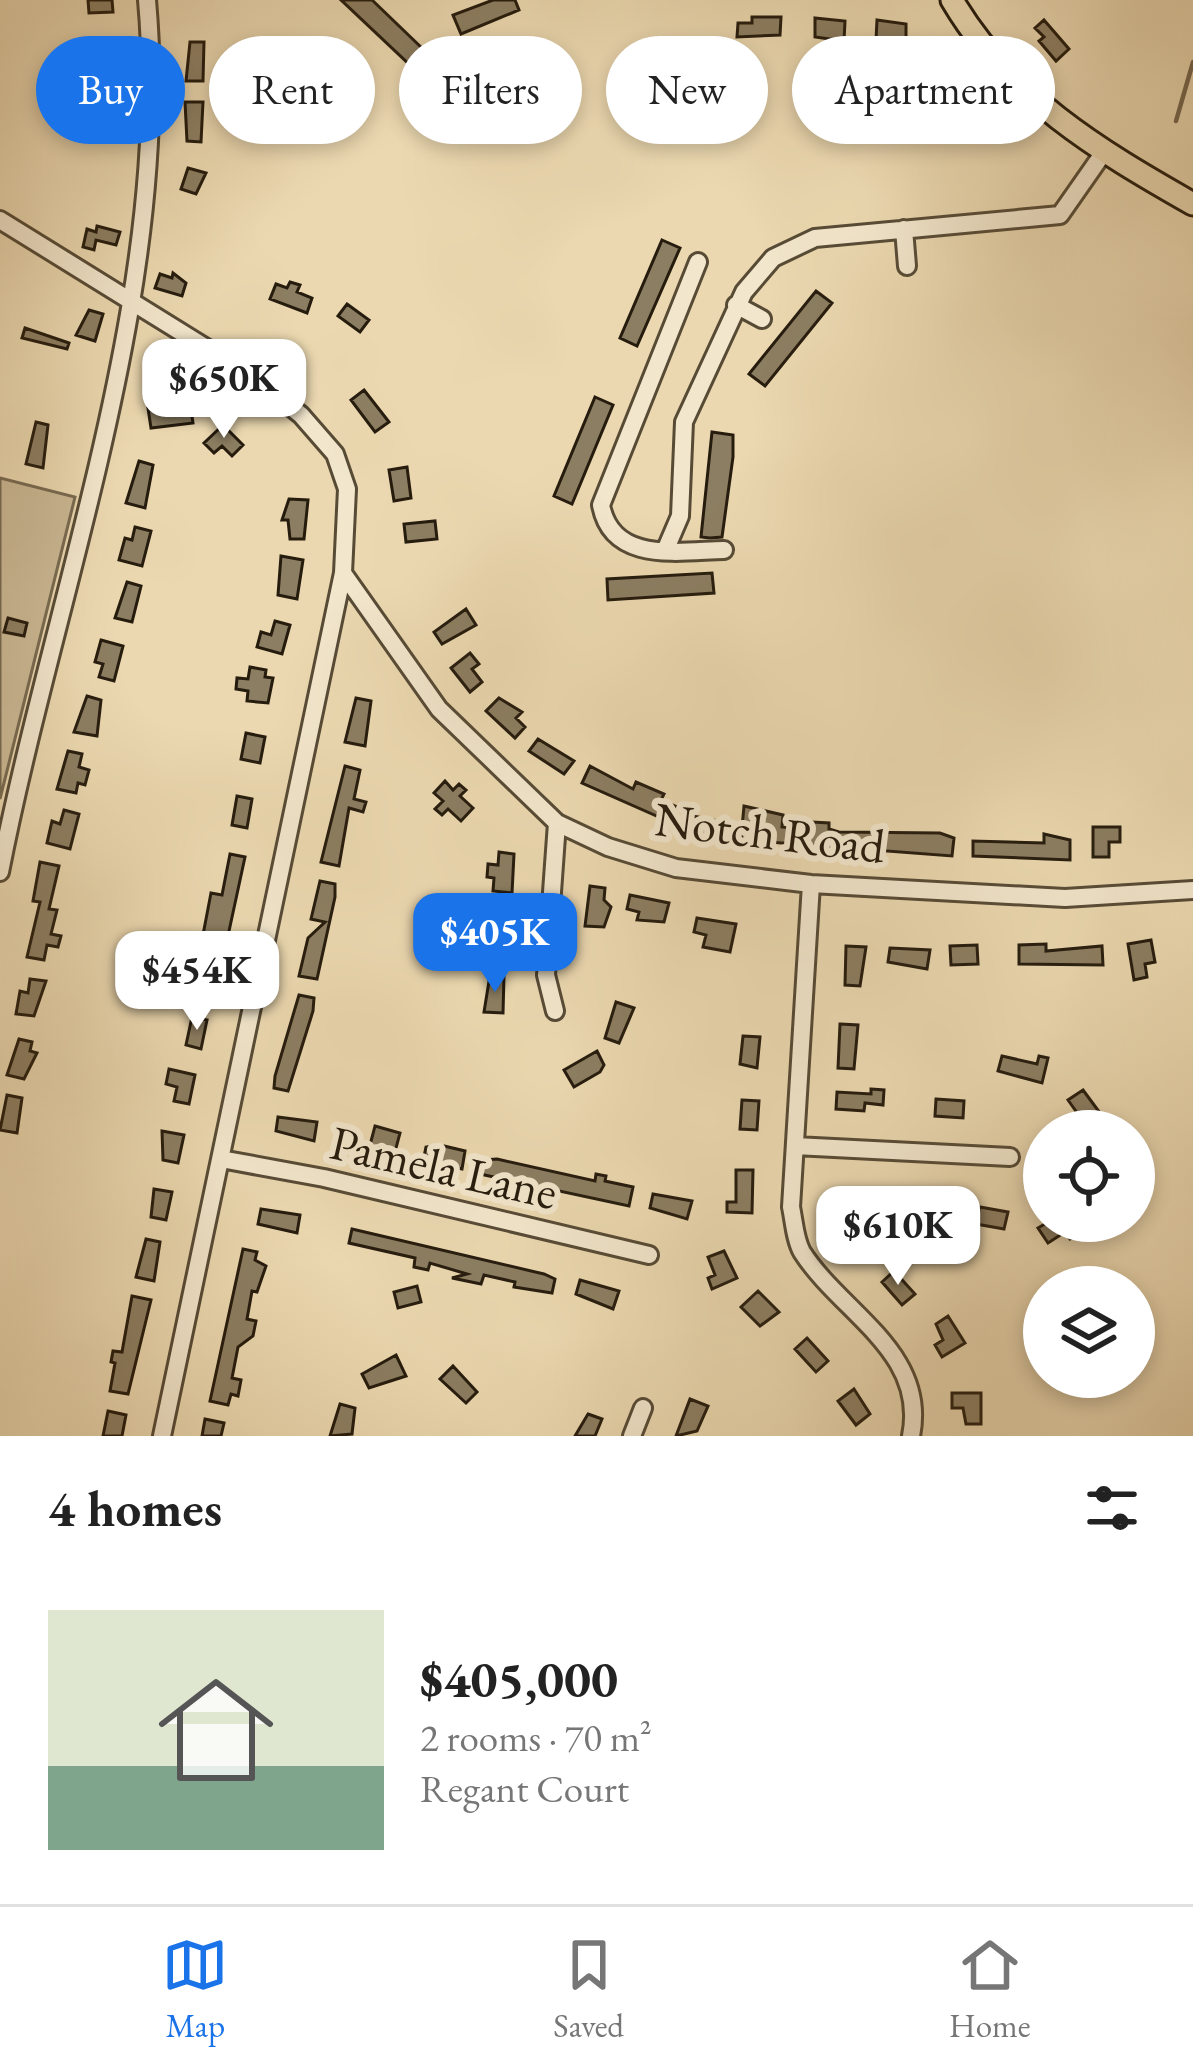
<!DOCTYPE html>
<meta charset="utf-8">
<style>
:root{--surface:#fff;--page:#f2f2f2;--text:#222;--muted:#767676;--line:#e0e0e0;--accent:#1a73e8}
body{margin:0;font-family:"EB Garamond",serif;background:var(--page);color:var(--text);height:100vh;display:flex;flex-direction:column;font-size:45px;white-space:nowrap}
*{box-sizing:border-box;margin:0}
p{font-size:39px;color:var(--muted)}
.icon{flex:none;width:66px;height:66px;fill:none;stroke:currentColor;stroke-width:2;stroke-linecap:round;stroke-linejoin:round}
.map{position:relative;height:1436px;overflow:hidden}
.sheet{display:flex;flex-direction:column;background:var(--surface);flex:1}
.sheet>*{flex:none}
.top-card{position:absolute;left:36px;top:36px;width:1122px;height:108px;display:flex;gap:24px}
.fabs{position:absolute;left:1023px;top:1110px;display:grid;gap:24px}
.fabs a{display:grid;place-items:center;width:132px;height:132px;border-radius:50%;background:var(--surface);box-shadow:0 6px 18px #0003;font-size:60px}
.price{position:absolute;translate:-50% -102px;padding:0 27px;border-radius:24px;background:#fff;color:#222;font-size:39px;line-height:78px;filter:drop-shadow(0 3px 6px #0008)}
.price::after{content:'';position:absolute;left:50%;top:72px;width:36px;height:27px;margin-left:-18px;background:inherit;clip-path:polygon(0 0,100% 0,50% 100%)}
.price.selected{background:var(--accent);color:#fff}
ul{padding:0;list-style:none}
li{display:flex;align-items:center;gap:36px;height:300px;padding:0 48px}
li+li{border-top:3px solid var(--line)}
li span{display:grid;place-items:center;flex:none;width:336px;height:240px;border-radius:0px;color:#555}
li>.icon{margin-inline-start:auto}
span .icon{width:144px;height:144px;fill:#fffc;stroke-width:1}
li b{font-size:51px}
h2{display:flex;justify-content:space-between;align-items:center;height:144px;padding:0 48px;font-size:51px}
.chip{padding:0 42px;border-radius:54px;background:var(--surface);box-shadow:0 6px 18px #0003;font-size:42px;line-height:108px}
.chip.selected{background:var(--accent);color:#fff}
.tabs{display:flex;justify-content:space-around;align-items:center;height:168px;border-top:3px solid var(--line);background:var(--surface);font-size:33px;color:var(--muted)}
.tabs a{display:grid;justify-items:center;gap:6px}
.tabs .selected{color:var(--accent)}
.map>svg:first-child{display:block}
.green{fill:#cab894;stroke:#786a51;stroke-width:3}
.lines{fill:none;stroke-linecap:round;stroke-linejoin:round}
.stream{stroke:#74664e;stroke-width:4.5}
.building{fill:#8c7e62;stroke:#261c0e;stroke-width:3}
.minor-casing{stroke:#574b36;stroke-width:22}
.major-casing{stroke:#261c0e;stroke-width:27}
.minor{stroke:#f2e6cc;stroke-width:16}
.major{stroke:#ebd8b0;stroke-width:21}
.labels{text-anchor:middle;stroke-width:12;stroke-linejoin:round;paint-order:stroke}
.street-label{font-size:48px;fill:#261c0e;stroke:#f2e6cc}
</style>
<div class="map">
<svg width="1193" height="1436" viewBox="0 0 1193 1436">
<rect width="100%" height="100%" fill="#ebd8b0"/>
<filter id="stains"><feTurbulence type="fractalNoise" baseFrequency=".00167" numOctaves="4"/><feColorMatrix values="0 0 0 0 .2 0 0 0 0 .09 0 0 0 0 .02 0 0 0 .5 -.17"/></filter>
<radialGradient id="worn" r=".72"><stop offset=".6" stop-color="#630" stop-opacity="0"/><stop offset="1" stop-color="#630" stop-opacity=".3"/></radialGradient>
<path class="green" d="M0,478l75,19 -75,302z"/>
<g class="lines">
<path class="stream" d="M1176,121l17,-59"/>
</g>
<path class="building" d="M88,0h24l1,12 -24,1z
M341,0h31l52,50 -14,15z
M493,0h22l4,10 -58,24 -8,-19z
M752,17h29l-1,18 -43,2 1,-14h14z
M815,18l30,3 -1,20 -29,-4z
M877,20l29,4v19l-30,-3z
M1044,20l25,29 -13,12 -17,-20 5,-4 -9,-9z
M190,42h14l-1,39h-17z
M96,77l31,15 -4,13 -11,-4 -11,25 -14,-5z
M185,102h18l-2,40 -14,-1z
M188,168l18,5 -10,21 -15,-5z
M97,226l23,6 -4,13 -20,-5 -2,10 -11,-3 4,-18 9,3z
M662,240l18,8 -43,98 -17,-8z
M173,273l13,10 -4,13 -27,-8 5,-14 12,4z
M290,282l10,3 -3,7 15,6 -5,15 -37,-14 6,-15 11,4z
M816,291l16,12 -67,83 -16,-12z
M347,304l22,16 -9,12 -22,-16z
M89,310l14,4 -8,27 -19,-6z
M25,328l44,15 -2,6 -45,-11z
M364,390l25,32 -14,10 -24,-32z
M595,397l18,8 -41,99 -18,-8z
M190,403l3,20 -42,5 -3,-20z
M36,422l12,3 -5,43 -17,-4z
M223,425l20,20 -11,11 -10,-10 -8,7 -10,-10z
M712,432l21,3v22l-11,80 -12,1 -9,-1z
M139,461l14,4 -8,43 -19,-5z
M407,467l4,31 -17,3 -5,-31z
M289,499l19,1 -4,39h-14l-2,-19h-6z
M435,521l2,18 -31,3 -2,-18z
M135,527l16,4 -9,35 -23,-6 6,-22 7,2z
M281,556l22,4 -6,39 -19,-4z
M712,573l2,20 -106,7 -1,-21z
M127,582l14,4 -9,36 -17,-4z
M466,609l10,16 -34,19 -8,-12z
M8,618l19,5 -3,13 -20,-4z
M275,621l15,4 -8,29 -25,-7 4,-15 10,3z
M101,640l22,6 -9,35 -15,-4 4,-13 -8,-2z
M470,653l9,11 -7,5 10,13 -12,10 -19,-24z
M250,667l16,3 -1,7 8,1 -5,25 -21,-2 1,-10 -12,-2 1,-11 11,1z
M87,696l14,4 -4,36 -23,-4z
M356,698l15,3 -6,45 -20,-4z
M499,698l23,14 -6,6 9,9 -10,11 -29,-27z
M246,733l19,4 -5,26 -19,-4z
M538,739l36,22 -10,13 -35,-23z
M68,751l14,3 -3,13 10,3 -4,15 -7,-2 -2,10 -19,-4z
M345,766l15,4 -6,29 12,3 -3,10 -14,-4 -10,58 -18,-4z
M590,766l43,23 3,-7 28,12 -3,6 14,6 -7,15 -86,-38z
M445,781l8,9 6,-6 7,6 -6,6 13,12 -12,13 -13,-12 -6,6 -7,-6 8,-8 -9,-8z
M237,796l15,3 -5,29 -15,-3z
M744,806l39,9 -1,12 31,3v-8l16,1v6l10,3 101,1 14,5 -2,18 -198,-15 -13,-3z
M64,810l15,4 -9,35 -23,-6 5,-22 8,3z
M688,815l30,6 -3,15 -30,-6z
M1093,827h27v15h-11v15h-16z
M1044,834l26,6v20l-97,-4v-15l71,2z
M499,852l15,2 -2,39 -19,-2 1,-13 -7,-1 1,-13 10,1z
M230,854l15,3 -19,88 -24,-5 9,-47 11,2z
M40,862l19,4 -10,43 8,1 -6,24 10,2 -3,11 -11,-2 -3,15 -17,-3 13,-55 -7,-1z
M320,881l15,3v13l-18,82 -18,-3 9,-38 17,-16 -14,-3z
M590,886l15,2 -1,12 7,7 -7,20 -19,-1z
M630,895l39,8 -5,19 -27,-2 2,-8 -12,-3z
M494,917l14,1 -2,37 -19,-1z
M697,918l39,6 -6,28 -27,-5 3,-12 -12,-3z
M1151,940l4,22 -10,2 2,13 -13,3 -6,-36z
M1046,944v7l56,-5 1,19 -84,-1v-19z
M977,945l1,19 -27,1 -1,-19z
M846,946l20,1 -6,39 -15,-1z
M890,948l40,2 -3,19 -39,-7z
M204,967l16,3 -6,28 -23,-4z
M490,975l14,1 -1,37 -19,-1z
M30,979l16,2 -12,35 -18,-2 4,-23 8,2z
M299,995l15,3 -1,13 -25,80 -14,-3 1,-12z
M616,1002l18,6 -15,35 -14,-5z
M192,1017l15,3 -6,29 -15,-4z
M840,1024l18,1 -4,44 -16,-1z
M743,1036l17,1 -3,31 -17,-4z
M19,1039l13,3 -2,9 7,2 -13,26 -17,-4z
M597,1051l7,14 -4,7 -26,15 -10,-17z
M1002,1056l35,8 2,-8 9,2 -6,25 -44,-12z
M169,1069l26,6 -6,29 -15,-3 3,-14 -11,-3z
M871,1089l13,1 -1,15 -18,-2 -1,8 -28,-2 1,-17 34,2z
M1083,1090l17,23 -15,11 -17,-24z
M7,1095l15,3 -5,35 -17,-3z
M936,1099l28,2 -1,17 -28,-2z
M742,1100l17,1 -2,29 -17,-1z
M278,1117l39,5 -3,19 -38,-10z
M375,1126l25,7 -5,19 -25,-7z
M162,1131l22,4 -6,28 -15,-3z
M440,1145l25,6 -3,18 -39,-8 3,-14z
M497,1159l98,22 1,-7 10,2 -1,5 28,6 -4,19 -149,-32 3,-14z
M736,1170h17l-1,43 -25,-1v-10h9z
M154,1189l18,3 -6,28 -15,-3z
M653,1194l39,7 -5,18 -37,-11z
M905,1195l31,2 -1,18 -31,-2z
M850,1206l12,27 -15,7 -12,-27z
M980,1207l28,5 -4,17 -28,-5z
M261,1209l39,6 -3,18 -39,-9z
M1050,1221h48l-28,18 -5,-7 -17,11 -10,-15z
M352,1229l192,45 11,5 -3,14 -38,-6 1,-5 -31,-7 -3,9 -29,-6 15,-4 -37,-11 -2,7 -14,-3 1,-9 -66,-15z
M146,1239l14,3 -6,39 -18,-4z
M243,1249l14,3 -2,8 11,6 -9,26 -5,-1 -5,28 9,2 -3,15 -15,11 -6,31 9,2 -3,16 -7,-2 -3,11 -18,-4z
M724,1251l13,27 -25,11 -4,-11 7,-3 -7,-18z
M894,1271l21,23 -13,11 -20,-23z
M580,1280l39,11 -6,18 -37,-15z
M417,1286l4,16 -23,6 -4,-16z
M758,1291l21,21 -19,14 -19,-19z
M132,1296l19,4 -23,94 -18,-3 5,-28 -4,-1 2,-11 9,1z
M948,1316l17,27 -23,14 -7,-12 8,-5 -7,-16z
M807,1338l21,23 -12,11 -21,-23z
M396,1355l10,21 -37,12 -7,-14z
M453,1366l24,26 -11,11 -26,-24z
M854,1389l16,25 -14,11 -18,-24z
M952,1393h29v31h-15l-3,-16h-11z
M690,1399l18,7 -11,25 -21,5z
M340,1404l15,4 -3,26 -22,2z
M108,1411l18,4 -4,21h-19z
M588,1414l14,5 -7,17h-20z
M205,1419l19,4 -3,13h-19z"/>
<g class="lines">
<defs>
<path id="minor" d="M0,220l250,155 51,40 34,39 12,35 -4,84 96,136 118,114 51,24 68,21 135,16 254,14 128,-8
M904,229l3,37
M698,262l-97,243c11,59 78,46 123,45
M736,305l26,14
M665,551l15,-35 4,-94 60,-130 29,-34 42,-20 245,-23 44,-63
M0,872c55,-282 173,-582 147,-872
M811,884l-20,323c3,14 4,33 11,45 39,61 126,100 109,184
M555,1011l-9,-36 11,-152
M795,1146l215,11
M221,1159l103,19 325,77
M162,1436l181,-863
M632,1436l11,-28"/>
<path id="major" d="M952,0c57,97 146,150 241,204"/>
</defs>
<use href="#minor" class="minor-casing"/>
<use href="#major" class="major-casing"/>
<use href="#minor" class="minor"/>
<use href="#major" class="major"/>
</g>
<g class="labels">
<g class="street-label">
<text transform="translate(770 832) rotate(7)" y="17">Notch Road</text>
<text transform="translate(444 1167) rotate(13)" y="17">Pamela Lane</text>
</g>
</g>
<rect width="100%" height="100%" filter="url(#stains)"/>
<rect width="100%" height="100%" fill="url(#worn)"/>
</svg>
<div class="fabs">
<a><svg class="icon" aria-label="locate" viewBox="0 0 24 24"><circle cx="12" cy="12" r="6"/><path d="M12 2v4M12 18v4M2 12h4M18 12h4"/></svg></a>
<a><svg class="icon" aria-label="layers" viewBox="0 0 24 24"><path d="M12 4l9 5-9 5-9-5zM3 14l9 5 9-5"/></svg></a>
</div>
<b class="price" style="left:224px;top:441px">$650K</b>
<b class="price selected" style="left:495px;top:995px">$405K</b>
<b class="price" style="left:197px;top:1033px">$454K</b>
<b class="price" style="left:898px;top:1288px">$610K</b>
<div class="top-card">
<a class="chip selected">Buy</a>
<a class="chip">Rent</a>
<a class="chip">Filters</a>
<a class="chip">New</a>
<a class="chip">Apartment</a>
</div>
</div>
<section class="sheet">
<h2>4 homes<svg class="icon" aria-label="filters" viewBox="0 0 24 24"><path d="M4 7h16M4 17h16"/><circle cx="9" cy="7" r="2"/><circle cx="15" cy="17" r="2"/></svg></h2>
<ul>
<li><span style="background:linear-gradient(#dfe7d0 65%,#7fa58c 0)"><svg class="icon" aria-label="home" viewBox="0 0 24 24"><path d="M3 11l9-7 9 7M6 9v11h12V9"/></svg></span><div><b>$405,000</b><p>2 rooms · 70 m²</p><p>Regant Court</p></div></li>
</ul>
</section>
<nav class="tabs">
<a class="selected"><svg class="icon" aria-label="map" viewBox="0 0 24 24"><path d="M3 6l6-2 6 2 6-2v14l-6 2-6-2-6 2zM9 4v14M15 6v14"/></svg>Map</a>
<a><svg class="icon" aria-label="saved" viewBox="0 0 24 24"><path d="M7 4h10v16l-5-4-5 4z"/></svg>Saved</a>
<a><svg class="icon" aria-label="home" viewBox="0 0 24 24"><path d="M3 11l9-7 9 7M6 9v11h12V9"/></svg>Home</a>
</nav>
